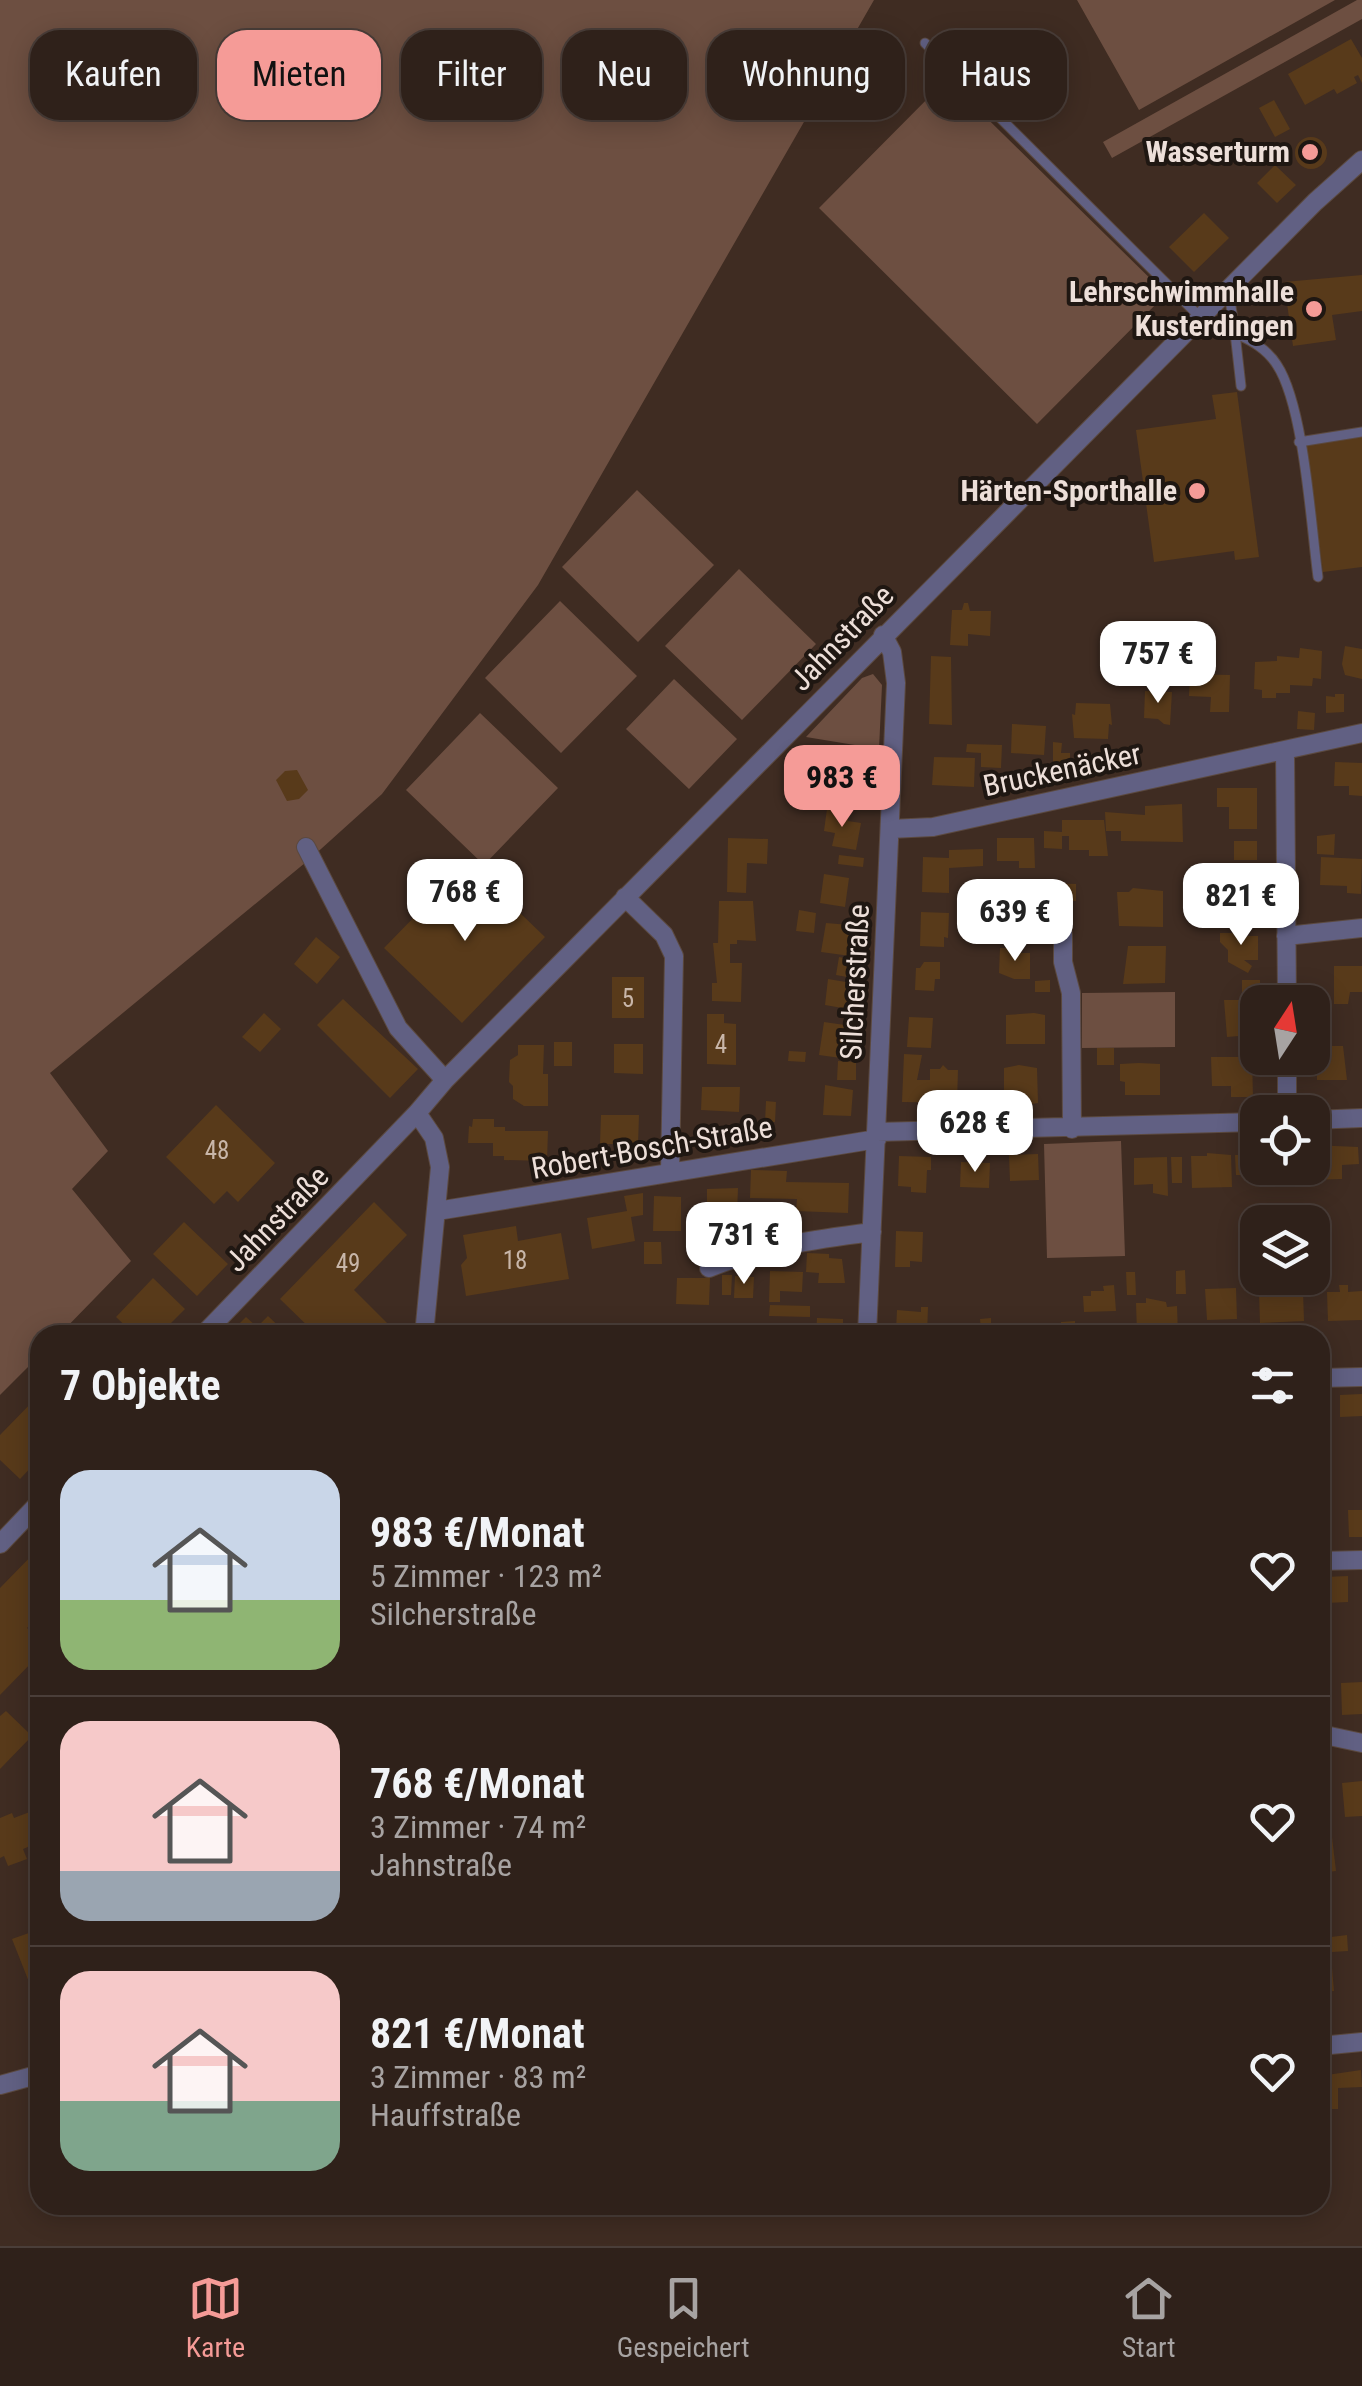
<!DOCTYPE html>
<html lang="de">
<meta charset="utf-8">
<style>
:root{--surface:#2f211a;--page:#3b2e27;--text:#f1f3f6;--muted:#a7a3a2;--line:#4a3e39;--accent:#f59b97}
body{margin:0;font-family:"Roboto Condensed",sans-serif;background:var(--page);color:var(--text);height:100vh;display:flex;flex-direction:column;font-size:38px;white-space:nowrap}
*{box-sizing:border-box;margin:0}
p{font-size:32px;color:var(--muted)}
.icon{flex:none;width:55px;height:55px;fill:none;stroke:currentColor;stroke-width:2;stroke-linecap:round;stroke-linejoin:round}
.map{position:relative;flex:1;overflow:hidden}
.sheet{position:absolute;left:30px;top:1325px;width:1300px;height:890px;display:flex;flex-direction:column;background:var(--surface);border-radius:30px;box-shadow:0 5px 25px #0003,0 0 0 2px var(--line)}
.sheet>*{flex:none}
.guide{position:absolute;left:30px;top:30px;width:1302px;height:90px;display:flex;gap:20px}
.needle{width:65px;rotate:12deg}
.buttons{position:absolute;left:1240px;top:985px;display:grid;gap:20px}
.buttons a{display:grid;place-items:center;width:90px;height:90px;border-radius:20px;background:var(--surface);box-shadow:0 5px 25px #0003,0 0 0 2px var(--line);font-size:50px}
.price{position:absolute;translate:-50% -85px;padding:0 22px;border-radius:20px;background:#fff;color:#222;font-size:32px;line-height:65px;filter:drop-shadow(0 2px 5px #0008)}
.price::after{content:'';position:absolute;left:50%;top:60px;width:30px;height:22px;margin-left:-15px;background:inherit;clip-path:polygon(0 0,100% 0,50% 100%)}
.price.current{background:var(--accent);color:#111}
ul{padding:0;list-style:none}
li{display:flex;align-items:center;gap:30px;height:250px;padding:0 30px}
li+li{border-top:2px solid var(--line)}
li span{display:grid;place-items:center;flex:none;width:280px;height:200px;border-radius:30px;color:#555}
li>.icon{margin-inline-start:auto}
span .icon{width:120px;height:120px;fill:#fffc;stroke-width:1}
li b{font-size:42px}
h2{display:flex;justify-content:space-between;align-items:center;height:120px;padding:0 30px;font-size:42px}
.chip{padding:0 35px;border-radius:30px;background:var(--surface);box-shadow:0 5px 25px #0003,0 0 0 2px var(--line);font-size:35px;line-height:90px}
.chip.current{background:var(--accent);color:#111}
.dock{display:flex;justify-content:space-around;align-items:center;height:140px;border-top:2px solid var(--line);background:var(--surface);font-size:28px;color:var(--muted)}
.dock a{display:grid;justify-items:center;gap:5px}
.dock .current{color:var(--accent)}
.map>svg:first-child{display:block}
.green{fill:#6d4f41}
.building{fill:#583a1a}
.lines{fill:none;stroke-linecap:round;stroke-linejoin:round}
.lane-casing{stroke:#5b493f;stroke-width:11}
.street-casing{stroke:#5b493f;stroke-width:20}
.lane{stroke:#616083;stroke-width:9}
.street{stroke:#616083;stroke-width:18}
.poi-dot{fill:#f59b97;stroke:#1f1712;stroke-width:4}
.labels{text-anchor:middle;stroke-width:8;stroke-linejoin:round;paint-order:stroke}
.number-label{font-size:25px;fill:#c8b6a9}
.poi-label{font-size:30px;font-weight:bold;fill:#eddfd9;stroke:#1f1712;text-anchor:end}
.street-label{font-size:30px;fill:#eddfd9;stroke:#1f1712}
</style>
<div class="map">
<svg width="1362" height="2246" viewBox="0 0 1362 2246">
<rect width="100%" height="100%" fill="#3f2c22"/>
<path class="green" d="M0,0h874l-336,585 -156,209 -71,64 -261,215 58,78 -36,38 59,72 -72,74h-19v20l-40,40z
M1077,0h258l-196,110z
M1357,0h5v19l-250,139 -9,-16z
M947,79l219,215 -129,130 -218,-216z
M637,490l77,75 -76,77 -76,-75z
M739,569l77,75 -74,76 -77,-74z
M560,601l77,75 -76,77 -76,-75z
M873,674l9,11 -3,64 -73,-12 56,-59z
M674,679l63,60 -48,50 -63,-60z
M480,713l78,75 -74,77 -78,-75z
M1175,992v55l-93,1v-55z
M1121,1141l4,115 -78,2 -3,-114z"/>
<path class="building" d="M1351,39l11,19v25l-4,-8 -4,2 3,6 -20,11 -3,-5 -29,16 -17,-31z
M1274,100l16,29 -15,8 -16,-29z
M1295 153a16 16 0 1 1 32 0a16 16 0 1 1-32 0Z
M1275,165l21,20 -19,18 -20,-20z
M1204,213l25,25 -35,34 -25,-25z
M1362,275v36l-30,4 4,25 -43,6 -9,-64z
M1237,392l22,165 -24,3 -1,-9 -80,11 -18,-132 80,-11 -4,-24z
M1362,436v131l-39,5 -17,-129z
M964,603h4l2,8h21l-1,25 -22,-2v12l-18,-1 2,-35h10z
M1345,646l17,3v30l-17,-4 -3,-11z
M1300,648l22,3 -1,28 -8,-1 -1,8 -22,-1v8h-14v5h-14v-8l-8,-1 1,-27 22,-1v-5l22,2z
M931,656l20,1 1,68 -23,-1z
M1190,674l40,1 -1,37h-19l1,-15 -22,-1z
M1145,691l27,1 -2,33 -6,-1 -6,-5 -14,-1z
M1335,694h9v18l-18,1v-17l9,1z
M1076,703l34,1 2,21 -3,-1 -1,15 -34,-1 -2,-24 3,1z
M1298,711l17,2 -1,17 -17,-1z
M1012,724l34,2 -2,29 -33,-2z
M1053,742l9,1 -1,10h9v17l-17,2z
M967,744l35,1 -1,23 -20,-1v-14l-15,-1z
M827,755l23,3 -2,16 6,1 -4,24 -24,-4 1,-6 -9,-1 1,-11 4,1z
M934,757l41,1 -1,29 -42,-2z
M1335,762l27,1v33l-13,-1v-9h-15z
M297,770l11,20 -9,9 -12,2 -11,-21 9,-9z
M1217,788h40v41h-28v-22h-12z
M1182,804l1,38 -62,-1v-10h-15l-1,-19 40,3v-9z
M827,809l22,4 -1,8 13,2 -5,27 -24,-4 3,-13 -11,-2z
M1062,820h42l4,36h-19v-6h-20v-14h-7v13l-18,-1v-17l18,1z
M1335,834l-1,21 -17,-1v-18z
M728,838l40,1 -1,25 -20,-1 -1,30 -19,-1z
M997,838h37l1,30h-16v-7h-22z
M1234,841h23v19h-23z
M983,849v17l-34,2v25l-27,-1 1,-35 26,1v-8z
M839,855l25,3 -1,9 -25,-3z
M1321,857l41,2 -1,35 -14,-1v-7l-27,-1z
M1222,872h19v5h16v34h-14l-6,6 -4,-4v-9h-14z
M824,874l25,4 -4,29 -25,-4z
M454,876l20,19 17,-17 32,30 -4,4 26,25 -83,86 -78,-75z
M1050,883l26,1v17h-27z
M1133,888l30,3v36l-44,-1 -2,-34h12z
M994,894h30v29h-30z
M719,901h34l3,40 -19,-1v4h-7v19h12l-1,39 -29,-1v-18h5l-4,-40h5z
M799,910l17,3 -2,20 -18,-2z
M921,912l28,1 -1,25 -4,-1v10l-24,-1z
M826,923l36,3 -4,31 -37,-5z
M1237,924h7v12h14v24h-14l8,6 -4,7 -20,-11v-12l-8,-8v-9h17z
M316,937l24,20 -23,27 -23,-20z
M1128,946h38l-1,37 -42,1z
M1000,948h21v5h9v26h-16l-15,-6z
M839,957l16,3 -2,18 -17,-3z
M924,962h16v17h-5l-1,12 -19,-1 1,-22h4z
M1334,966h28v26h-12l-2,12h-14z
M612,977h32v41h-32z
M828,979l24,4 -4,26 -23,-4z
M1050,980v12h-15v-11z
M1242,980h18v17h-18z
M343,999l75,70 -28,29 -73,-73z
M1224,1000h34v36l-16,3 -3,-3 -12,1z
M264,1013l17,16 -21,23 -18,-15z
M1034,1013l11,2v29h-39v-29z
M707,1014h17v9l12,1v41l-29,-1z
M909,1017l24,1 -2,30 -24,-1z
M824,1022l28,4 -4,33 -29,-4z
M1315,1024h17v17h-17z
M554,1042h18v24h-18z
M614,1044h29v30l-29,-1z
M518,1045h26l-1,29h5v32h-24l-11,-7v-13l-4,-4 1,-22 8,-5z
M1317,1046h26l4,34h-30z
M1241,1047h17v10h-6l1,40h-22v-11h-19l-1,-29h30z
M1097,1048h17v17h-17z
M789,1051l17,1 -1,10 -17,-1z
M904,1054l18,1 -5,25h13v-11h10l3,-4 5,5h10l-1,33 -55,-1z
M838,1061l18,1v18h-19z
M1139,1063l21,1v31h-35v-13l-5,-1v-17z
M1019,1065l18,3 1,35 -19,3 -15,-3v-35z
M825,1085l28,5 -2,26 -28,-1z
M702,1087h38l-1,25 -38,-2z
M766,1101l10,1 -1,20h-10z
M216,1105l59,58 -37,39 -11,-11 -13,13 -48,-47z
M601,1115h38l-1,29h-38z
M473,1119h21v8h11v4h43l-1,30 -43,-1v-4h-11v-13h-25l1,-17 3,1z
M1312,1145l46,2 1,17 -17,1v14l-35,1v-12h5z
M1207,1153l24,2 1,32 -40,1 -1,-32h16z
M572,1154l19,1 -1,16 -18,3z
M1038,1154l1,26 -29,1 -1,-26z
M1258,1154v14h39l1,13h-8v5l-21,1v-16l-16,1v-17z
M1235,1155h9l1,20h-9z
M899,1156l32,1v13h-4l-1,23 -15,-1v-5l-13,-1z
M1167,1157l1,39 -15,-3v-9l-19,1v-27z
M1171,1157h11v26h-10z
M961,1162l29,1 -1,25 -29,-1z
M751,1170l36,1 -1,11 63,1 -1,30 -52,-2 1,-12 -47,-1z
M738,1188l-1,27h-30v-26z
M643,1193v22l-12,2 4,24 -43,8 -5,-31 40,-7 -3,-15z
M654,1196l27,1v34h-28z
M374,1202l33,33 -53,55 41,41 -4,4h-74l-37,-36z
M184,1222l44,42 -31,32 -44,-42z
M516,1226l2,15 43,-8 8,46 -103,17 -5,-31 6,-7 -4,-23z
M896,1231l27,1 -1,30 -12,-1v6h-15z
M644,1242h17l1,22h-18z
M807,1253l22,1v4l13,1 3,24h-27l1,-10 -13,-1z
M1247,1268h11l1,18h-11z
M1185,1270l1,24h-10v-23z
M770,1271l33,1 -1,20 -22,-1v11h-11z
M1126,1272h9l1,23h-9z
M722,1275h10l-1,20h-9z
M735,1276l19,1 -1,21h-19z
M153,1278l32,31 -26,26h-24l-19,-18z
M677,1278h33l-1,27 -33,-1z
M1114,1285l2,26 -32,1 -1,-16h8v-5h13l-1,-5z
M1339,1285h9v7l14,-1v29l-34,1 -1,-29h13z
M1236,1288l1,31 -30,1 -2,-31z
M1303,1291l1,30 -44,2 -1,-31z
M1146,1298l20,4 1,5 10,-1 1,29 -41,-2 -1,-30h10z
M770,1305l40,1v11l-41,-1z
M921,1307h7l-1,28h-27v-5h-4l1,-20 24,2z
M268,1316l20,19h-60l18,-18 11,10z
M817,1318l26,1v16h-27z
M991,1318v10l14,-4 1,11h-64l-1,-3 40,-1 -1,-12z
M1075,1321v6l20,-1v9h-34v-13z
M1043,1327l1,8h-32v-7z
M40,1394v64l-20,21 -20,-19v-25z
M1362,1394v22l-22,1v-22z
M1320,1395h5l1,29h-6z
M1348,1510h14v27h-13z
M1320,1512h8l1,26h-9z
M40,1547v67l-13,14 13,13v13l-40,41v-107z
M1348,1576v26l-23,1v-26z
M1362,1682v32l-20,1 -1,-32z
M6,1711l26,25 -32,33v-53z
M1362,1781v35l-17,1 -3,-34z
M40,1808v34l-17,7 4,10 -19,7 -4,-10 -4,2v-40l12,-5 2,5z
M1332,1837l4,34 -16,2v-34z
M40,1929v48l-11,5 -17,-43z
M1347,1935l1,16 -16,1 -1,-15z
M1331,1956l3,35 -14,1v-35z
M1361,2070l1,17 -24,1v21h-18v-33z"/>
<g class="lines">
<defs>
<path id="lane" d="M925,43l275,274
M1229,293l6,40c17,8 32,16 42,32 27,41 34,160 41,212
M1235,333l6,53
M1299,442l63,-10"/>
<path id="street" d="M1285,750l2,252
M890,829l43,-2 429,-94
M306,847l92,181 47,52
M625,897l39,38 10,21 -4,216
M1063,934v28l8,31 1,136
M1286,936l76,-8
M1287,1058v54
M417,1113l17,25 6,29 -16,168
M1312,1120l50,-2
M877,1132l381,-10
M437,1211l440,-72
M709,1268c51,-21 109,-29 163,-36
M203,1335l214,-222 28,-33 870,-878 47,-42
M867,1335l29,-652 -4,-31 -9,-17
M1320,1378l42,-1
M0,1544l40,-42
M1320,1561l42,-1
M1320,1734l42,9
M1320,2046l42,-4
M0,2085l40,-11"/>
</defs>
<use href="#lane" class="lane-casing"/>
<use href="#street" class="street-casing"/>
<use href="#lane" class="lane"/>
<use href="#street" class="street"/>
</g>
<g class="poi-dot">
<circle cx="1310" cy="152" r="10"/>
<circle cx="1314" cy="309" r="10"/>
<circle cx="1197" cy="491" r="10"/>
</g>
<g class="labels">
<g class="number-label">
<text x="628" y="1007">5</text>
<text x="721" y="1053">4</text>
<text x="217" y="1159">48</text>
<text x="515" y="1269">18</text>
<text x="348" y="1272">49</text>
</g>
<g class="poi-label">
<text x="1290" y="162">Wasserturm</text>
<text x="1294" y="302">Lehrschwimmhalle<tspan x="1294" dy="34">Kusterdingen</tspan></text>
<text x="1177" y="501">Härten-Sporthalle</text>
</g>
<g class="street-label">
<text transform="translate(842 638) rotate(-46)" y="10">Jahnstraße</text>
<text transform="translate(1062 770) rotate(-12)" y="10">Bruckenäcker</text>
<text transform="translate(855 982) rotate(-87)" y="10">Silcherstraße</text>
<text transform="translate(652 1148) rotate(-10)" y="10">Robert-Bosch-Straße</text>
<text transform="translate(277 1219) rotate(-46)" y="10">Jahnstraße</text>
</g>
</g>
</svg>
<div class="buttons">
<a><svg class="needle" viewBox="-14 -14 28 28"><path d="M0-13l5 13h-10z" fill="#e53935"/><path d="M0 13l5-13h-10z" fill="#a7a3a2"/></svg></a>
<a><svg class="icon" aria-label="locate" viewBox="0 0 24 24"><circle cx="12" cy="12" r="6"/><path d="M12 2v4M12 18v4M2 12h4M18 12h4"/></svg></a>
<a><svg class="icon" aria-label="layers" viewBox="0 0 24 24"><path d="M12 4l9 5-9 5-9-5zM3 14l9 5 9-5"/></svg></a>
</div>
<b class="price" style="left:1158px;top:706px">757 €</b>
<b class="price current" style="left:842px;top:830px">983 €</b>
<b class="price" style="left:465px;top:944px">768 €</b>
<b class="price" style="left:1241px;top:948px">821 €</b>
<b class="price" style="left:1015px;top:964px">639 €</b>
<b class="price" style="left:975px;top:1175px">628 €</b>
<b class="price" style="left:744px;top:1287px">731 €</b>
<div class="guide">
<a class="chip">Kaufen</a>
<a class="chip current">Mieten</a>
<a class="chip">Filter</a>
<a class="chip">Neu</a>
<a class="chip">Wohnung</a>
<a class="chip">Haus</a>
</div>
<section class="sheet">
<h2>7 Objekte<svg class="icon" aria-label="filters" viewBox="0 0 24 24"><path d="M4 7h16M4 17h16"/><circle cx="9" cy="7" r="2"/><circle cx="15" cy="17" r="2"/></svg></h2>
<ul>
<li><span style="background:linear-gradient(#c9d6e8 65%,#8fb573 0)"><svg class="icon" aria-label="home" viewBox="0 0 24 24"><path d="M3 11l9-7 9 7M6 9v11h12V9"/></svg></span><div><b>983 €/Monat</b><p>5 Zimmer · 123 m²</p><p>Silcherstraße</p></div><svg class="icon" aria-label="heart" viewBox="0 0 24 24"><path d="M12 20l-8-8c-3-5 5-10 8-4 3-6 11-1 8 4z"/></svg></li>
<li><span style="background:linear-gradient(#f6c9c9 75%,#9aa5b1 0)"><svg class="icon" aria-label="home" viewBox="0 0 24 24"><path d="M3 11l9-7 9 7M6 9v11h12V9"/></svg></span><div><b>768 €/Monat</b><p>3 Zimmer · 74 m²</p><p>Jahnstraße</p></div><svg class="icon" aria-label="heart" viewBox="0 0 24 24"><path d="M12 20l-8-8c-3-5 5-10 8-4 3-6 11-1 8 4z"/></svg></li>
<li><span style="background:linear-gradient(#f6c9c9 65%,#7fa58c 0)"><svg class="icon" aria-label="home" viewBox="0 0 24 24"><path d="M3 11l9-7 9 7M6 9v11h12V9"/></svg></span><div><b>821 €/Monat</b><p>3 Zimmer · 83 m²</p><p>Hauffstraße</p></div><svg class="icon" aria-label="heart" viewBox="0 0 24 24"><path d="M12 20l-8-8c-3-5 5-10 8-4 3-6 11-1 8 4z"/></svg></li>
</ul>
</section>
</div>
<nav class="dock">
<a class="current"><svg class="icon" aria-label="map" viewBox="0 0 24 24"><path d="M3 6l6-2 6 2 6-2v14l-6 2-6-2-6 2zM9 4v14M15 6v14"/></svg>Karte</a>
<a><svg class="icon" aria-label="saved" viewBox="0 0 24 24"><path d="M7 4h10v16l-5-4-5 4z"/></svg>Gespeichert</a>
<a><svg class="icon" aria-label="home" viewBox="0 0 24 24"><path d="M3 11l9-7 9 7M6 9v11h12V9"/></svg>Start</a>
</nav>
